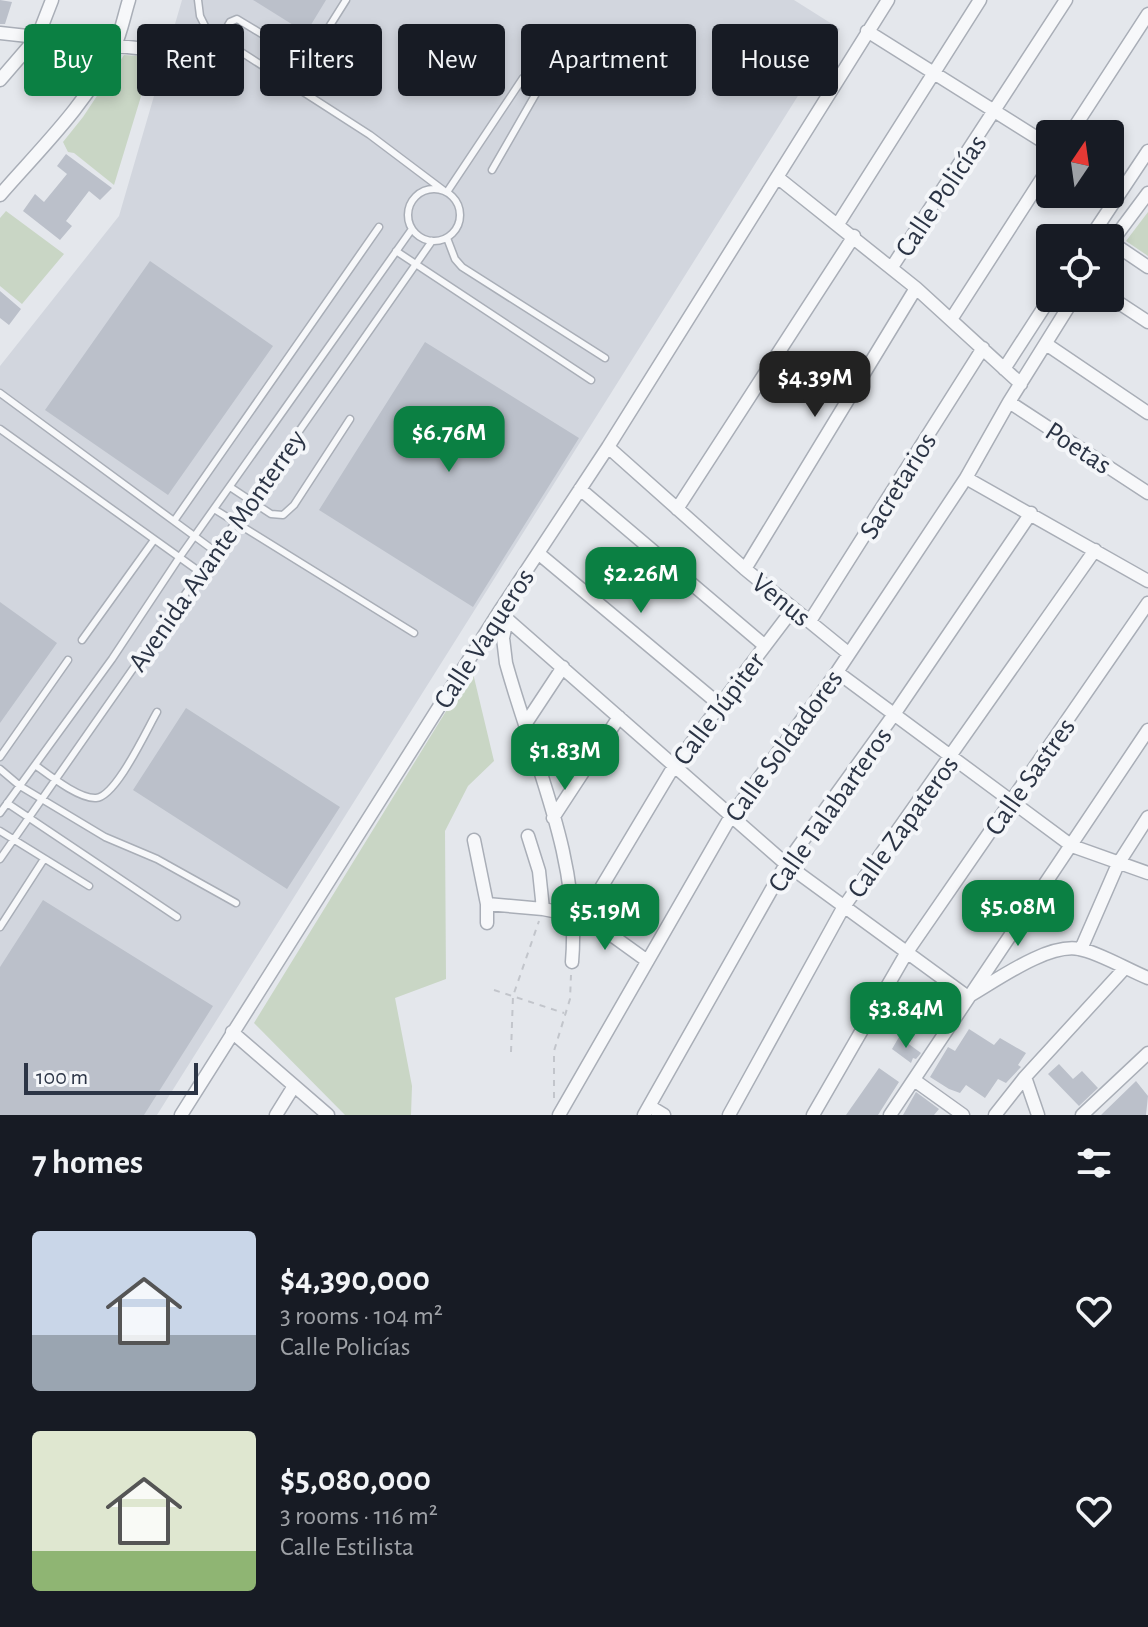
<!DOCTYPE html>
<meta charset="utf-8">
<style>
:root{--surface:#171b24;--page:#20242c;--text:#f1f3f6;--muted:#9ea1a6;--accent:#0b8043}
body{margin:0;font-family:"Alegreya Sans",sans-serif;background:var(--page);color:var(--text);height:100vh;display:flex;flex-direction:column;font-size:30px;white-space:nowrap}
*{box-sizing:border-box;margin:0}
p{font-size:26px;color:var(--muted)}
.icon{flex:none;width:44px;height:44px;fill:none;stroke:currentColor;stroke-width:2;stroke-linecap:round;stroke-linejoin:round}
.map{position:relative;height:1115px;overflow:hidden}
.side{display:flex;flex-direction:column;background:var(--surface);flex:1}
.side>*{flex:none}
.banner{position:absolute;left:24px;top:24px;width:1100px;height:72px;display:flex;gap:16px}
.needle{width:52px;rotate:13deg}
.controls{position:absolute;left:1036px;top:120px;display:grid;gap:16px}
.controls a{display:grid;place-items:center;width:88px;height:88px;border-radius:8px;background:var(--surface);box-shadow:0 4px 12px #0003;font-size:40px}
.scale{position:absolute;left:24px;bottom:20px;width:174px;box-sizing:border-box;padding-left:8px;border:4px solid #2b3445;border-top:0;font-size:22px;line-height:28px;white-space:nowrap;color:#2b3445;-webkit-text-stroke:6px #f4f6f9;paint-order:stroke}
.price{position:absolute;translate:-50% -68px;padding:0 18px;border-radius:16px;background:var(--accent);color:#fff;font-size:26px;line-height:52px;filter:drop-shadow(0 2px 4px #0008)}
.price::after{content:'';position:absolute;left:50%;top:48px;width:24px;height:18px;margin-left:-12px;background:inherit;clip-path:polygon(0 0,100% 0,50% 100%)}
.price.active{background:#222;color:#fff}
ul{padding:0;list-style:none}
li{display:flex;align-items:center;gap:24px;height:200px;padding:0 32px}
li span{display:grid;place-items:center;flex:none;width:224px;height:160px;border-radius:8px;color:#555}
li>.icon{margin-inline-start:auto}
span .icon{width:96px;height:96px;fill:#fffc;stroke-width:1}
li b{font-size:34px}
h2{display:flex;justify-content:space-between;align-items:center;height:96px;padding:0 32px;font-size:34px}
.tag{padding:0 28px;border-radius:8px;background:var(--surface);box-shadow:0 4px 12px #0003;font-size:28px;line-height:72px}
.tag.active{background:var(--accent);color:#fff}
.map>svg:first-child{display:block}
.built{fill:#d2d6de}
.green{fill:#c9d6c5}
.building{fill:#bbc0ca}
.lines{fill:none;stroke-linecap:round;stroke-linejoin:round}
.lane-casing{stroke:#a9aeb7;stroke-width:9}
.street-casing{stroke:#a9aeb7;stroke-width:15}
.path{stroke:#c2c5cb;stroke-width:2;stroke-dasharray:6 6;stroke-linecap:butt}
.lane{stroke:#f7f8fa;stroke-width:6}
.street{stroke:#f7f8fa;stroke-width:12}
.labels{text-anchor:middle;stroke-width:8;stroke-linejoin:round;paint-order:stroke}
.street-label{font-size:28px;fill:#2b3445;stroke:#f4f6f9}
</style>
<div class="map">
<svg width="1148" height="1115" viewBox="0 0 1148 1115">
<rect width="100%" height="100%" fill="#e4e7ec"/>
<path class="built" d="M182,0h612l46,29 -683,1086h-157v-749l119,-150z"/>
<path class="green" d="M124,55l29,2 -39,128 -40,-32 -6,-1 -5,-10 20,-25z
M6,211l58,43 -42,50 -22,-18v-68z
M1148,212v44l-22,-15z
M472,669l22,92 -26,25 -23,45 1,148 -51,19 17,88 -1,29h-66l-91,-92z"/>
<path class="building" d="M0,0l12,2 -7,22h-5z
M253,0h73l-20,33z
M66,154l46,34 -12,12 -11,-9 -23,30 6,5 -12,14 -37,-29 12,-17 9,8 23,-28 -10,-8z
M150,261l123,85 -105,149 -123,-85z
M0,291l21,18 -12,16 -9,-7z
M425,342l154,96 -106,169 -154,-97z
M0,602l57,41 -57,80z
M186,708l154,99 -53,82 -154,-99z
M43,900l170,106 -69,109h-144v-148z
M969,1029l25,16 6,-7 26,15 -8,12 3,2 -15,16 -8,-4 -13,19 -19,-13 -6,8 -11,-4 -19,-12 18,-30 7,4z
M899,1037l22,16 -5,6 -3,-1 -2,5 -19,-14z
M1059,1064l14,15 9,-8 16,17 -19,18 -31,-32z
M879,1068l20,14 -21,33h-32z
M1136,1081l12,15 -2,19h-45z
M916,1092l23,17 -5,6h-31z"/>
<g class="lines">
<defs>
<path id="lane" d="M198,0l2,16 7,14 163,105 73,55
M220,39l10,-17 7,-3 58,35 11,4 6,-4 34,-54
M408 215a26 26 0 1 1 52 0a26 26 0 1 1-52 0Z
M447,192l76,-114 5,-1 10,6v7l-46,80
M447,238l8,21 7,8 143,91
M396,251l195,129
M0,393l216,159
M0,429l200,143
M230,487l41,27 12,1 11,-10 56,-86
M214,509l200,124
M174,521l205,-294
M82,640l72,-100
M0,757l68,-97
M35,765c14,10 44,34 61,33 20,-1 51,-69 61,-86
M0,769l20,17 85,51 52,22 79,44
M7,803l170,114
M0,813l112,-154 67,-101 233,-329
M0,831l89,55
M0,859l432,-618
M0,927l44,-68"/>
<path id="street" d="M867,31l183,115
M0,33l146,16
M0,80l38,-44 14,-36
M1070,134l78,-120
M777,177l139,111 105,96
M0,195c40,-46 87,-91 114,-147 7,-15 10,-32 15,-48
M838,224l142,-224
M1090,238l58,-87
M1111,242l37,25
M1110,244l38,-51
M892,267l174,-267
M1110,297l38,25
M952,318l98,-152
M1046,344l102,69
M1004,369l46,-71
M1009,402l139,91
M608,447l137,122 103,84
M966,478l182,103
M580,489l185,157
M677,509l177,-273
M538,553l182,152
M745,569l171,-281
M499,612l287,252 182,133
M507,619l-4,19 3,25c27,98 75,196 66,299
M810,621l173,-273
M837,672l235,174 76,27
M526,723l37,-56
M553,818l66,-101
M528,836l11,35 4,38
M474,840l13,64v19
M487,904l56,5 30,6
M585,916l61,44
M574,933l100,-167 119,-157
M1081,949l37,-85 30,-47
M971,995c26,-15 77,-52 108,-46 19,3 49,21 69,29
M232,1032l96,83
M1025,1077l13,38
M914,1080l49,35
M649,1106l15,9
M181,1115l318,-503 109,-165 280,-447
M276,1115l18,-29
M559,1115l172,-299 106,-144 129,-194 43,-76 65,-104
M644,1115l142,-251 109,-151 136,-200
M729,1115l114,-207 252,-358
M813,1115l94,-163 241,-349
M890,1115l258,-385
M995,1115l30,-38 99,-108
M1082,1115l66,-62"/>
</defs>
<use href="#lane" class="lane-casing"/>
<use href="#street" class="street-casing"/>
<path class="path" d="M494,990l70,23
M511,1052l2,-56 26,-75
M554,1098v-47l16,-52 1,-24"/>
<use href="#lane" class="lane"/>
<use href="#street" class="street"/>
</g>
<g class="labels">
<g class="street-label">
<text transform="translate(940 195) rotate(-56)" y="10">Calle Policías</text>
<text transform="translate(1079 447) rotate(33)" y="10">Poetas</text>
<text transform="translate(897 485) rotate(-58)" y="10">Sacretarios</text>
<text transform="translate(216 550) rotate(-55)" y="10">Avenida Avante Monterrey</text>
<text transform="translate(782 599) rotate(39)" y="10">Venus</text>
<text transform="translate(483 638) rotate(-57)" y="10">Calle Vaqueros</text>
<text transform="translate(718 708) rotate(-53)" y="10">Calle Júpiter</text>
<text transform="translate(783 745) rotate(-54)" y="10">Calle Soldadores</text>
<text transform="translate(1029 776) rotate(-55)" y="10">Calle Sastres</text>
<text transform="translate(829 809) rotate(-55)" y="10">Calle Talabarteros</text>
<text transform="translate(902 826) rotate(-54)" y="10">Calle Zapateros</text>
</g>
</g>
</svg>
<div class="controls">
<a><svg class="needle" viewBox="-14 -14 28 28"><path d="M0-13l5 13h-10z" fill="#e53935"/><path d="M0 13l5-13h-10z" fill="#9ea1a6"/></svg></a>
<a><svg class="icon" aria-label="locate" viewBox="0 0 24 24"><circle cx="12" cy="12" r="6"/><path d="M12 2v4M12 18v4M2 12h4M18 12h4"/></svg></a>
</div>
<div class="scale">100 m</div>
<b class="price active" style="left:815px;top:419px">$4.39M</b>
<b class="price" style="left:449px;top:474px">$6.76M</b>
<b class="price" style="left:641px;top:615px">$2.26M</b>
<b class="price" style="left:565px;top:792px">$1.83M</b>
<b class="price" style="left:1018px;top:948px">$5.08M</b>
<b class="price" style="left:605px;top:952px">$5.19M</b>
<b class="price" style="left:906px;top:1050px">$3.84M</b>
<div class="banner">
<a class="tag active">Buy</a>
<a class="tag">Rent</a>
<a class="tag">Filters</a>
<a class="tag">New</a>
<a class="tag">Apartment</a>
<a class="tag">House</a>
</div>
</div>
<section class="side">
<h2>7 homes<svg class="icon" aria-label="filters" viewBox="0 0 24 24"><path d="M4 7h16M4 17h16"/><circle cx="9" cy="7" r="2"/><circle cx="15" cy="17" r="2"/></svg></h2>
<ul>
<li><span style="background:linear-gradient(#c9d6e8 65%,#9aa5b1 0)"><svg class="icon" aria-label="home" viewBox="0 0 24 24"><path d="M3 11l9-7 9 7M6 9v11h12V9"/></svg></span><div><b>$4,390,000</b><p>3 rooms · 104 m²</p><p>Calle Policías</p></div><svg class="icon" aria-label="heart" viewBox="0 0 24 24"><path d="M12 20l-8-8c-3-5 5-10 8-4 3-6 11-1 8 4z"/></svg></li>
<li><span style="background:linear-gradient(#dfe7d0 75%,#8fb573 0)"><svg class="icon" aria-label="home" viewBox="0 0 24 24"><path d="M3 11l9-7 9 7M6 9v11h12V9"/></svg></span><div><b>$5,080,000</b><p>3 rooms · 116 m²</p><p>Calle Estilista</p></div><svg class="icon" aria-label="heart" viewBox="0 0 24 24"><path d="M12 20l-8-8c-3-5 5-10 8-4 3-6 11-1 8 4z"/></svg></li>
</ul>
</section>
